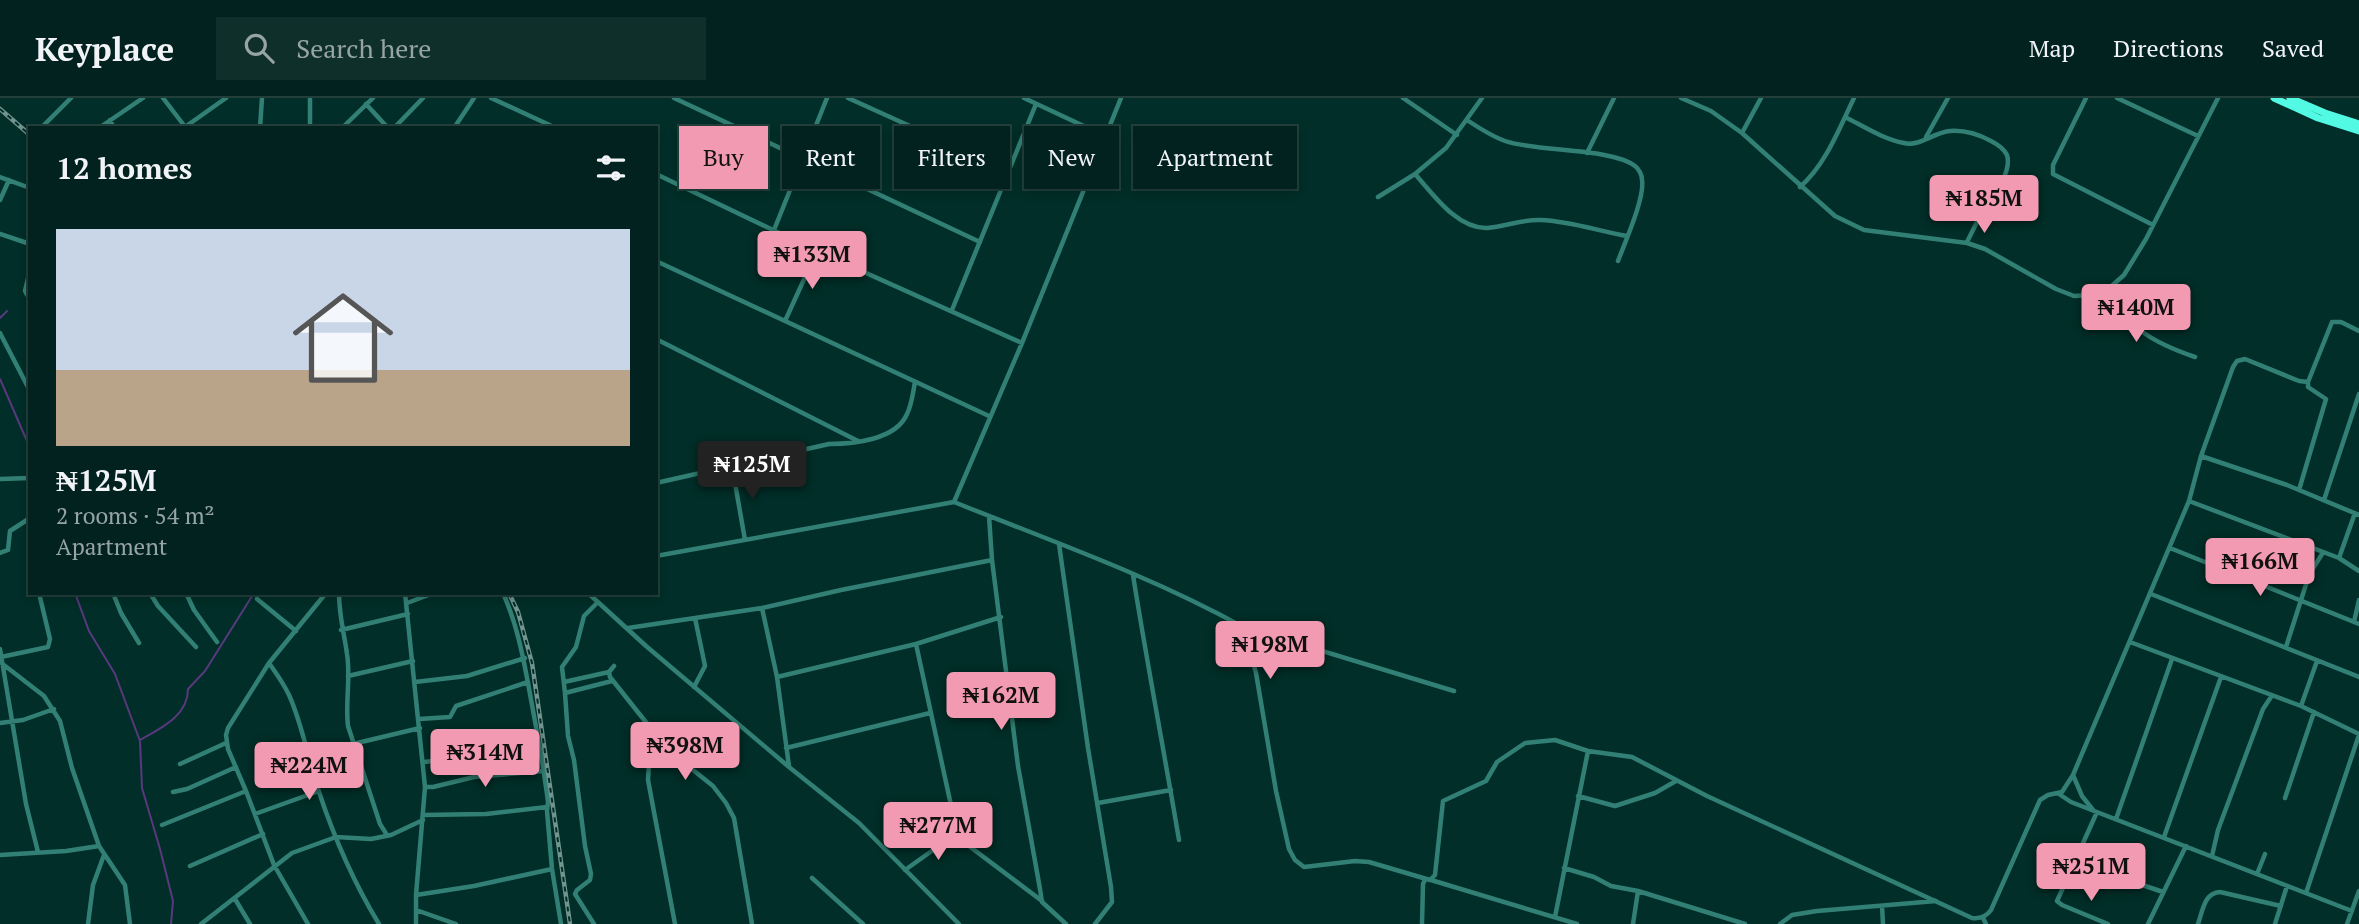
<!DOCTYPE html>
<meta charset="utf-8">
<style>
:root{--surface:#01221e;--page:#0f2f2b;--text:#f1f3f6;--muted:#96a4a4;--line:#233f3c;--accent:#f19ab1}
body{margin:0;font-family:"PT Serif",serif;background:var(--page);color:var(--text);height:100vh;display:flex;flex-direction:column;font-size:26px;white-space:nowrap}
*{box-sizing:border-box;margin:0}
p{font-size:23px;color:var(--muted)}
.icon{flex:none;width:38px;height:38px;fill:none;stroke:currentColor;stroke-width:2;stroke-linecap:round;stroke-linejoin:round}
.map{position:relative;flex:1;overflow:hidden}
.drawer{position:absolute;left:28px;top:28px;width:630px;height:469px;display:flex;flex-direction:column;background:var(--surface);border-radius:0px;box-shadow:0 4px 10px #0003,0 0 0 2px var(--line)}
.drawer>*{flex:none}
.hud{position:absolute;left:679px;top:28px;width:665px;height:63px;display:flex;gap:14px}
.price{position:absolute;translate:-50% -60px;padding:0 16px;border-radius:7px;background:var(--accent);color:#111;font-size:23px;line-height:46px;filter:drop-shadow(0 2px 4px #0008)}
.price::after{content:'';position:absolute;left:50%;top:42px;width:21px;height:16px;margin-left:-10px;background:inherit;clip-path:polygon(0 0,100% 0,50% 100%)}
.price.active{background:#222;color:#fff}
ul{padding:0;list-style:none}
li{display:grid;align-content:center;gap:14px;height:371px;padding:0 28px}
li span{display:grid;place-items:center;height:217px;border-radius:0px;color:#555}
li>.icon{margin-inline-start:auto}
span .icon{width:126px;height:126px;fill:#fffc;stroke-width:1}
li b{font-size:30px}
h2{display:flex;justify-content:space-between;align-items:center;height:84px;padding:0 28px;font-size:30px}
.tag{padding:0 24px;border-radius:0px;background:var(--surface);box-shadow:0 4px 10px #0003,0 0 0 2px var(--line);font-size:24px;line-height:63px}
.tag.active{background:var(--accent);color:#111}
header{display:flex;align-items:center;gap:42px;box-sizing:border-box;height:98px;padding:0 35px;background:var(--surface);border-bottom:2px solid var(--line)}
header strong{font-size:33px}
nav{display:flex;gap:38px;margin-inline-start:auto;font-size:24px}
.search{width:490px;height:63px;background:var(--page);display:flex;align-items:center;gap:18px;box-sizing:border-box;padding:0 24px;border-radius:0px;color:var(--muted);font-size:26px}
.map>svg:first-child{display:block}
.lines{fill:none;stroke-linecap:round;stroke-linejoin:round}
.stream{stroke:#58397d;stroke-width:2}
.minor{stroke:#328075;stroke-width:4.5}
.highway{stroke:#52f9e3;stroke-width:7}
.rail-casing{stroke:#72948f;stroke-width:4.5}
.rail{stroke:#012e28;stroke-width:2;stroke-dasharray:5;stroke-linecap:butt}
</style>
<header>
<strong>Keyplace</strong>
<div class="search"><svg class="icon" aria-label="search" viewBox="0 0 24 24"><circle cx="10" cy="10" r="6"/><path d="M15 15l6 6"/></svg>Search here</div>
<nav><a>Map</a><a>Directions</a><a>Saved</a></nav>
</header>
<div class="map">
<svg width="2359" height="826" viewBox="0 0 2359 826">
<rect width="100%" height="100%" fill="#012e28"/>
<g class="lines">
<path class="stream" d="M0,220l7,-7
M0,281l30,69
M75,495l14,38 26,43 25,67 2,47 18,61 13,52 -2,23
M140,642c21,-12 48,-24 48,-51l17,-18 49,-78"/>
<path class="minor" d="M163,0l23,30
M310,0v30
M491,0l65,30
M674,0l306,144
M848,0l161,73
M1024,0l81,38
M1403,0l54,37
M1681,0l30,13 31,22 93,83 29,14 103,13 18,6 71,40 18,7 18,-1 14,-4 18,-16 22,-36 72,-141
M2086,0l-33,67v9l100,51
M2117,0l81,38
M366,6l22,24
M1845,19c18,9 38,22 59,26 16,4 30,-11 46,-12 15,-1 28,3 41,10 6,3 13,8 16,14 6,19 -19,48 -28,63 -4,8 -8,16 -12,24
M110,22l4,8
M1467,22c12,8 24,16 38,21 31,11 108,7 130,25 4,3 7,9 7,14 3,18 -17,62 -24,81
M185,29l41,-29
M41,30l30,-30
M99,30l44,-30
M260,30l2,-30
M342,30l31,-30
M394,30l29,-30
M454,30l20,-30
M1742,35l19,-35
M1926,39l22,-39
M1587,55l27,-55
M656,76l161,77 205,92
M1415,76c18,20 42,55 72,54 18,-1 35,-9 54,-8 28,1 58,11 86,16
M0,79l30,11
M1800,89c26,-23 39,-58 54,-89
M1378,99l37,-23 31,-26 36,-50
M0,102l9,-20
M774,132l53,-132
M0,136l30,10
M656,163l333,155
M30,172l-5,21 5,9
M2106,193c27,39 45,51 89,66
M952,212l84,-206
M785,223l32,-70
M0,235l30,58
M656,241l202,102
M2201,358l86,29 72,30
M732,368l13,74
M0,381l30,-1
M656,385l173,-39c24,0 67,-4 78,-30 5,-10 6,-22 8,-32
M2299,392l27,-91 -18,-12v-5
M2324,402l35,-106
M2189,403l150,57 20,13
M954,404c97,39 197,74 289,125l13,46 20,118 13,58 6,11 9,7 51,-6 14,1 61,18 5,-5 8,-74 43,-20 11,-19 28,-19 30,-3 33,11 44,6 75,39 265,122c8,1 14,-1 19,-8l49,-110 8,-5 14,-3 11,-17 116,-274 12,-45 32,-89 4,-6 8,-2 54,22 9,1 24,-60h9l18,9
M989,418l3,44 26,206 22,123 2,13 24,22
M1059,446l29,204 23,139 1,15 -17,22
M2170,450l189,76
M0,455l8,-3 2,-19 20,-13
M656,458l298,-54 68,-159 99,-245
M2339,460l16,-45
M1133,477c14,88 31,176 46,265
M113,495l8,20 18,30
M150,495l8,13 38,41
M186,495l8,17 23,32
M339,495c0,23 5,39 8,61 4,24 -2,48 1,72l32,98 7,11
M405,495l20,194 -9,108v29
M503,495c13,29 19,58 25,90 7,39 15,78 20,119l-1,9 5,58 9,55
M588,495l58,53 143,121 70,56 100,101
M2151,496l208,83
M257,501l39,32
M407,505l27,-10
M762,510l15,69 12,89
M2354,524l5,-22
M1243,529l211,64
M628,530l134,-20 79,-18 151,-30
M341,532l67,-16
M2130,544l171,64 58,28
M916,546l41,189 4,7 81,61
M2286,549l23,-72 13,-21
M0,551l26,155 12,48
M1,559l47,-10 2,-8 -11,-46
M0,564l44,34 16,25 12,47 27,78 26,39 5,39
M269,565c7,10 15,21 20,32 14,31 19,65 30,97 15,45 35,91 60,132
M614,568l-5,6 1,5 58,73 45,36 13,17 8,15 18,106
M348,578l65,-15
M777,579l139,-33 85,-27
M415,584l52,-6 58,-18
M564,584l45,-10
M694,589l11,-21 -10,-48
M565,595l-3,-26 14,-20 8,-31 14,-14
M2301,608l16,-45
M419,621l31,-2 6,-11 72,-24
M0,625l23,-3 31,-11
M651,632l-3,50 27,144
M353,646l67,-16
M786,650l144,-35
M424,664l117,-13
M264,665l41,-20
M180,666l46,-21
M2073,677l9,21 11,14
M425,689h8l41,-10 70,-6
M173,694l14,-3 49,-22
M2059,696l12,8 281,109
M1578,698l37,10 40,-13 21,-12
M2285,700l29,-86
M1098,705l73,-13
M2097,714l-40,89 5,4 46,19
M255,716l64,-23
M423,717l63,-1 61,-7
M2116,721l56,-160
M162,727l84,-34
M2164,739l57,-160
M0,757l66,-4 33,-5
M2212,758l6,-26 45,-121 8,-12
M2075,764l88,30
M190,768l73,-32
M1564,770l30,9 17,9 27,5 107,33
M905,772l52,-37
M2257,776l8,-20
M812,780l51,46
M1431,782l146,44
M2306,795l53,-158
M416,797l58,-9 78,-17
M235,801l15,25
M1882,808l1,18
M416,812l40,14
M1555,819l33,-166
M1983,820l3,6
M88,826l5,-39 11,-30
M201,826l91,-71 44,-16 35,2 20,-4 32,-15
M308,826l-34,-59 -28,-74 -18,-42 -2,-14 2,-7 41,-65 57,-70
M594,826l-19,-30 2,-4 13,-10 1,-6 -6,-28 -11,-86 -6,-24 -3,-43 47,-12
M1422,826l1,-40 2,-4
M1633,826l5,-33
M1780,826l12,-9 25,-4 119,-10
M2148,826l38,-78
M2198,826c5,-14 6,-31 22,-32l61,14
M2275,826l12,-38
M2347,826l12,-33"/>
<path class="highway" d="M2274,0l44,20 41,13
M2290,0l35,15 34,11"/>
<defs>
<path id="rail" d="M0,11l30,26
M509,495l9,19 14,51 38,261"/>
</defs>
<use href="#rail" class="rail-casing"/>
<use href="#rail" class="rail"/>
</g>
</svg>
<b class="price" style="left:1984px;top:137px">₦185M</b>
<b class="price" style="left:812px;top:193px">₦133M</b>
<b class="price" style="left:2136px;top:246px">₦140M</b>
<b class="price active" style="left:752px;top:403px">₦125M</b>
<b class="price" style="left:2260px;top:500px">₦166M</b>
<b class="price" style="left:1270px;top:583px">₦198M</b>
<b class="price" style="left:1001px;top:634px">₦162M</b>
<b class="price" style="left:685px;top:684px">₦398M</b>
<b class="price" style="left:485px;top:691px">₦314M</b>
<b class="price" style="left:309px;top:704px">₦224M</b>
<b class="price" style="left:938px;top:764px">₦277M</b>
<b class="price" style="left:2091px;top:805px">₦251M</b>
<div class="hud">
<a class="tag active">Buy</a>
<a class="tag">Rent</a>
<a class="tag">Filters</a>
<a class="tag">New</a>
<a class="tag">Apartment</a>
</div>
<section class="drawer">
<h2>12 homes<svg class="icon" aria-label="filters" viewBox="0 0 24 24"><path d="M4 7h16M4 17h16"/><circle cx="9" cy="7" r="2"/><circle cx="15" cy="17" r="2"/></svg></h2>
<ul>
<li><span style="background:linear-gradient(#c9d6e8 65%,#b9a48a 0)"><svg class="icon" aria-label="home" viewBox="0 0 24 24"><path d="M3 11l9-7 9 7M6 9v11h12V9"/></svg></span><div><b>₦125M</b><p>2 rooms · 54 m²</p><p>Apartment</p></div></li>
</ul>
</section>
</div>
